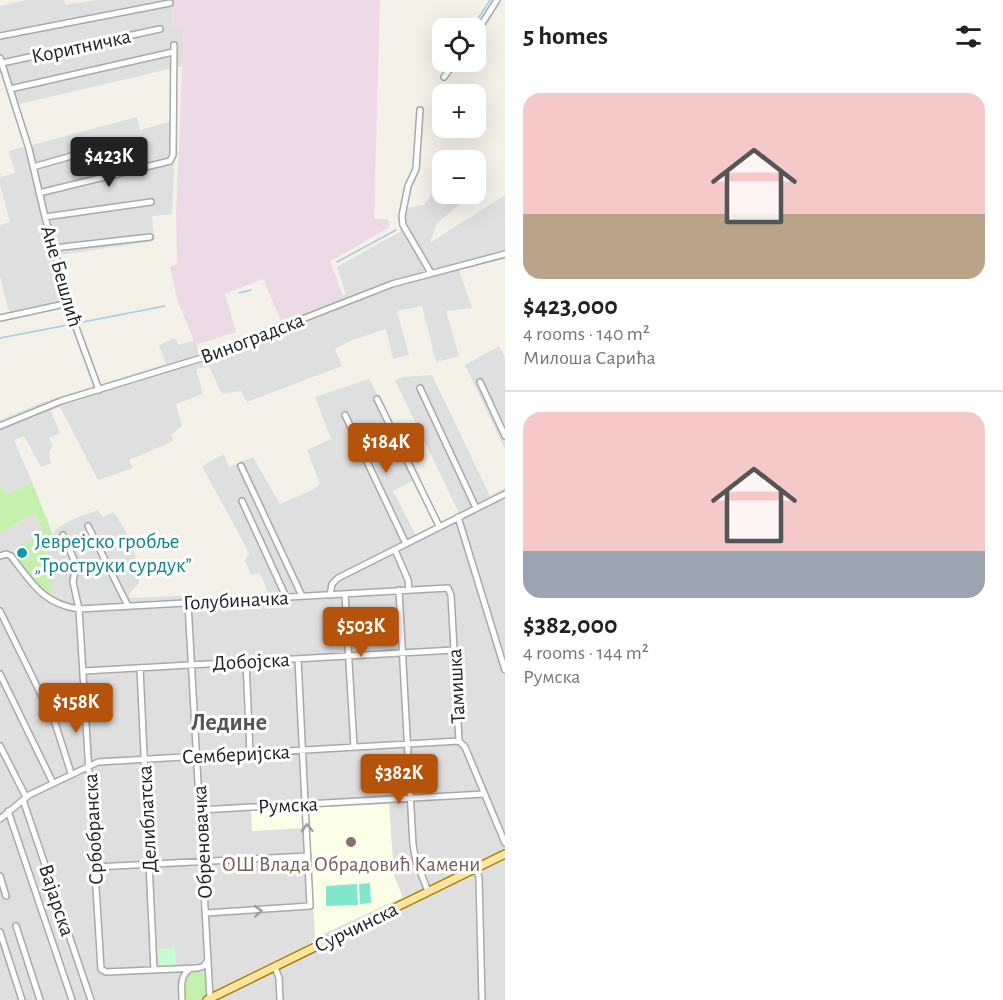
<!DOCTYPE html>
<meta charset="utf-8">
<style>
:root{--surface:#fff;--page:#f2f2f2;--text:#222;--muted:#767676;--line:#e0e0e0;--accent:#b45309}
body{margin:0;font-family:"Alegreya Sans",sans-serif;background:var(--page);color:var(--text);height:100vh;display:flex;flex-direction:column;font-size:22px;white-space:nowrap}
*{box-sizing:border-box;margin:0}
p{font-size:20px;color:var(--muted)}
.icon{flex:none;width:33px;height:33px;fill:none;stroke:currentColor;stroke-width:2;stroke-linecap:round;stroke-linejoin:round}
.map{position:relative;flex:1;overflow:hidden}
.side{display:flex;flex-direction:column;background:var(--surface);width:498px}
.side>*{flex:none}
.buttons{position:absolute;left:432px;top:18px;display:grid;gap:12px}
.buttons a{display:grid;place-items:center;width:54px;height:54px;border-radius:12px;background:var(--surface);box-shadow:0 6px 24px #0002;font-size:30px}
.price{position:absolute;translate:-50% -51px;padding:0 14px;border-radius:6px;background:var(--accent);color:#fff;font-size:20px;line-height:39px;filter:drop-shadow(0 2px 3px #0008)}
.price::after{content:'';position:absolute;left:50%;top:36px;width:18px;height:14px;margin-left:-9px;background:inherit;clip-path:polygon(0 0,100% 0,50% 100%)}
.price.on{background:#222;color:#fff}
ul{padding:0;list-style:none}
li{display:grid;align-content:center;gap:12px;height:318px;padding:0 18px}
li+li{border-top:2px solid var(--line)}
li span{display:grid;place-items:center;height:186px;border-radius:18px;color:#555}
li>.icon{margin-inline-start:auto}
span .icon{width:108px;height:108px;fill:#fffc;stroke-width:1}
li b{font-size:26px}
h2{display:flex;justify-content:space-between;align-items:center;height:72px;padding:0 18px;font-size:26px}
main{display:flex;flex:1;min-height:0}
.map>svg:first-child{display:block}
.residential{fill:#e0dfdf}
.industrial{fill:#ecdae6}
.education{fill:#fbffe5}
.grass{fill:#c3f0ab}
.park{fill:#c4fed1}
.pitch{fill:#81e7cf}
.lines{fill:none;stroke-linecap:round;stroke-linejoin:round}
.stream{stroke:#a6cce3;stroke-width:1.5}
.minor-casing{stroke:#a9a9a9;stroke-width:8}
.major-casing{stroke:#a08200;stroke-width:10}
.minor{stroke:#fff;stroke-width:5}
.major{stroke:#ffe4a1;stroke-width:7}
.oneway{stroke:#9c9c9c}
.culture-dot{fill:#0f9aa8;stroke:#fff;stroke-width:2}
.education-dot{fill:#8d6e63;stroke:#fff;stroke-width:2}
.labels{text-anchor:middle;stroke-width:6;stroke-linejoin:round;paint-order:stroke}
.street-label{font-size:21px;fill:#222;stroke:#fff}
.culture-label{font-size:21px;fill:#0d838f;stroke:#fff;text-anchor:start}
.education-label{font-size:21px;fill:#785e54;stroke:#fff}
.quarter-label{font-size:24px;font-weight:bold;fill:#555;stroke:#fff}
</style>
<main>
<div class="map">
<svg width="505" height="1000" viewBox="0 0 505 1000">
<rect width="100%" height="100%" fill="#f3f1e8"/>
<path class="residential" d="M26,0h38l1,5 31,-5h76l1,28h11l-2,38 -171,40 -11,-38v-62z
M137,117l3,13 36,-10 -4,94 -20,2 2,25 -94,14 13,50 -62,15 -11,-43v-52l10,-3 -10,-37v-8l15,-4 -6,-22z
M442,179v15h10l8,10 -23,19 -7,20 75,-48v64l-46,11 13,38 -26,3 13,45 -23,6 -14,-56 -25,5 12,44 -16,4 -7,-30 -36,12 -15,8 7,17 -95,36 -6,-11 -19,3 -13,-27 -13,2 7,25 -27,10 6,22 -11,9 2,6 -44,19 4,8 -35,12 -38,-73 -9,4 9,22 -11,5 4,8 -4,7 2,10 -10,4 -17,-31 -10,4 18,42 -25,13 -5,-9 -2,1v-67l46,-19 120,-37 -7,-19 16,-7 4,7 16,-5 4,14 147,-60 -9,-27 63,-35v-23l24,-4z
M499,346l6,11v92l-40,-84z
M432,375l58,121 15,-8v512h-505v-467l35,-21 8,22 -29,16 13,23 25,4 -7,-34 2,-5 6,-3 3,-6 15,-9 27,-10 5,7 11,-5 11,18 11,28 3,25 -11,12 3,3 64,-3v2l74,-2 -9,-22 -9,2 -6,-15 4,-7 -47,-87 22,-12 5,13 24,-10 27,47 34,-15 6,-5 -13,-34 24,-11 -16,-42 54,-18 51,98 -27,14 23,45 43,-23 -64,-133 9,-3z"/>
<path class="industrial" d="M172,0h208l-6,219h14l2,8 -60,34 13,35 -61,27 -19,-44 -38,15 11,38 -40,13 -18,-43 -8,-35 7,-3 -1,-51 8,-184 -11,-1z"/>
<path class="education" d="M389,804l5,72 9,21 -88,41 -7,-130z
M297,806l6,6 1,16 -52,3 -1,-22z"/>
<path class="grass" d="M32,482l21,53 -6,3 -2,5 7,34 -1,19c-18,-10 -27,-28 -37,-47l29,-15 -8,-22 -35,21v-46l2,-1 5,9z
M197,971c11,3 10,12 10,22l-9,7h-12v-23l5,-5z"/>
<path class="park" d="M175,948l1,18 -16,1 -2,-18z"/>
<path class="pitch" d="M370,883l1,20 -11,1 -1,-20z
M357,884l1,21 -32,1v-20z"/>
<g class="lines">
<path class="stream" d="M479,17l11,-17
M337,262l59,-32
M239,293l12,-3
M78,323l87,-17
M0,338l73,-14"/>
<defs>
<path id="minor" d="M476,33l21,-33
M0,36l170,-33
M0,58l29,91 16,68 29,105 25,68
M2,63l158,-34
M444,77l11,-15
M10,89l163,-37
M420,110l-4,59 -8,17 -6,30 1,9 28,48
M33,167l84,-24
M39,193l131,-32 3,-6 1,-110
M45,217l106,-15
M54,248l96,-11
M0,318l69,-15
M480,382l25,54
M420,388l56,120
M377,399l62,127
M345,415l61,129
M0,426l61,-25 144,-44 187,-73 113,-30
M241,466l61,130
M242,501l44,96
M458,517l47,153
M88,526l40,80
M63,535l13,29 -3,18 6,27 22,360 5,3 92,-4 6,-2 4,-6
M395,550l13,30 1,10
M0,556l6,-2 5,2c21,27 32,48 68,53l369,-21 3,7 8,146 6,6 40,96
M399,590l14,255 3,16 12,30
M345,594l9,153
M330,595l2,-11 6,-6 167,-84
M188,603l22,395
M0,611l55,112 16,50
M246,661l4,92
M140,668l14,302
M84,671l370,-21
M0,674l53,109
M0,746l26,51
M23,800l68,200
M200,810l284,-16
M8,811l64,189
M0,819l29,-24 69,-33 361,-21
M95,867l213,-11
M475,868l4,9 3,123
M0,876l6,20
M206,913l104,-7 -12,-247
M16,926l24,74
M0,932l22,68
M275,967l4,11 1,22
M182,1000c0,-12 -3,-24 8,-31"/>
<path id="major" d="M207,1000l298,-146"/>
</defs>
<use href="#minor" class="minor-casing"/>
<use href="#major" class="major-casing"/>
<use href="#minor" class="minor"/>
<use href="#major" class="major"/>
</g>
<defs><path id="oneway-chevron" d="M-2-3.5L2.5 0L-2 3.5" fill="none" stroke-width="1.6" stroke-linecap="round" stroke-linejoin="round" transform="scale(1.5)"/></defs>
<g class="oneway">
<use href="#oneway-chevron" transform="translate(307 828) rotate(-93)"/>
<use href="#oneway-chevron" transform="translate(258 911) rotate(-3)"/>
</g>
<circle class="culture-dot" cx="22" cy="553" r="6"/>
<circle class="education-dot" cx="351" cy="842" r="6"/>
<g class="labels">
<g class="street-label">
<text transform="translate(81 46) rotate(-12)" y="7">Коритничка</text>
<text transform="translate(62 276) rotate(74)" y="7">Ане Бешлић</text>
<text transform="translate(252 338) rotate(-21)" y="7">Виноградска</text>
<text transform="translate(236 600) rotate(-3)" y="7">Голубиначка</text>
<text transform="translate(251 661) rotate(-3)" y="7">Добојска</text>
<text transform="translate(456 686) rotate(-93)" y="7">Тамишка</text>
<text transform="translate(236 754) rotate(-3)" y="7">Семберијска</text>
<text transform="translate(288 805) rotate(-3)" y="7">Румска</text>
<text transform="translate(147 819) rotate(-93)" y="7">Делиблатска</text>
<text transform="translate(93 829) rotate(-93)" y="7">Србобранска</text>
<text transform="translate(202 842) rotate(-93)" y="7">Обреновачка</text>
<text transform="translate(57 900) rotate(72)" y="7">Вајарска</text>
<text transform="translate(356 927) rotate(-26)" y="7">Сурчинска</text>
</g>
<g class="culture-label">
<text x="34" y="548">Јеврејско гробље<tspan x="34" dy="24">„Троструки сурдук”</tspan></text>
</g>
<g class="education-label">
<text x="351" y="871">ОШ Влада Обрадовић Камени</text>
</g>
<g class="quarter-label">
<text x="229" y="730">Ледине</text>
</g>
</g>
</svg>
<div class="buttons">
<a><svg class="icon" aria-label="locate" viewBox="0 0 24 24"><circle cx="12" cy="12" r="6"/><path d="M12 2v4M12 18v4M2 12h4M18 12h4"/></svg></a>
<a>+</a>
<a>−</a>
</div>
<b class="price on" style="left:109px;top:188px">$423K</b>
<b class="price" style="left:386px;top:474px">$184K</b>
<b class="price" style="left:361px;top:658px">$503K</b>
<b class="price" style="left:76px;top:734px">$158K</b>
<b class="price" style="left:399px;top:805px">$382K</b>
</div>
<section class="side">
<h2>5 homes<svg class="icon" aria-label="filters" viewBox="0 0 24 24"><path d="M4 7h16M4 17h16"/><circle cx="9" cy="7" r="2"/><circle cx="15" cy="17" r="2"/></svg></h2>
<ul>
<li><span style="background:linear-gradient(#f6c9c9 65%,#b9a48a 0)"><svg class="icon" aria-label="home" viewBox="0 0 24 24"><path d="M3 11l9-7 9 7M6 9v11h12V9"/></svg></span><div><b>$423,000</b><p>4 rooms · 140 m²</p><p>Милоша Сарића</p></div></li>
<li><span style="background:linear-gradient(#f6c9c9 75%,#9aa5b1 0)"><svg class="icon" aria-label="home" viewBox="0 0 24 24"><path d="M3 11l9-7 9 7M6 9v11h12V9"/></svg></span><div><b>$382,000</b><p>4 rooms · 144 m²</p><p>Румска</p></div></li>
</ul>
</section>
</main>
